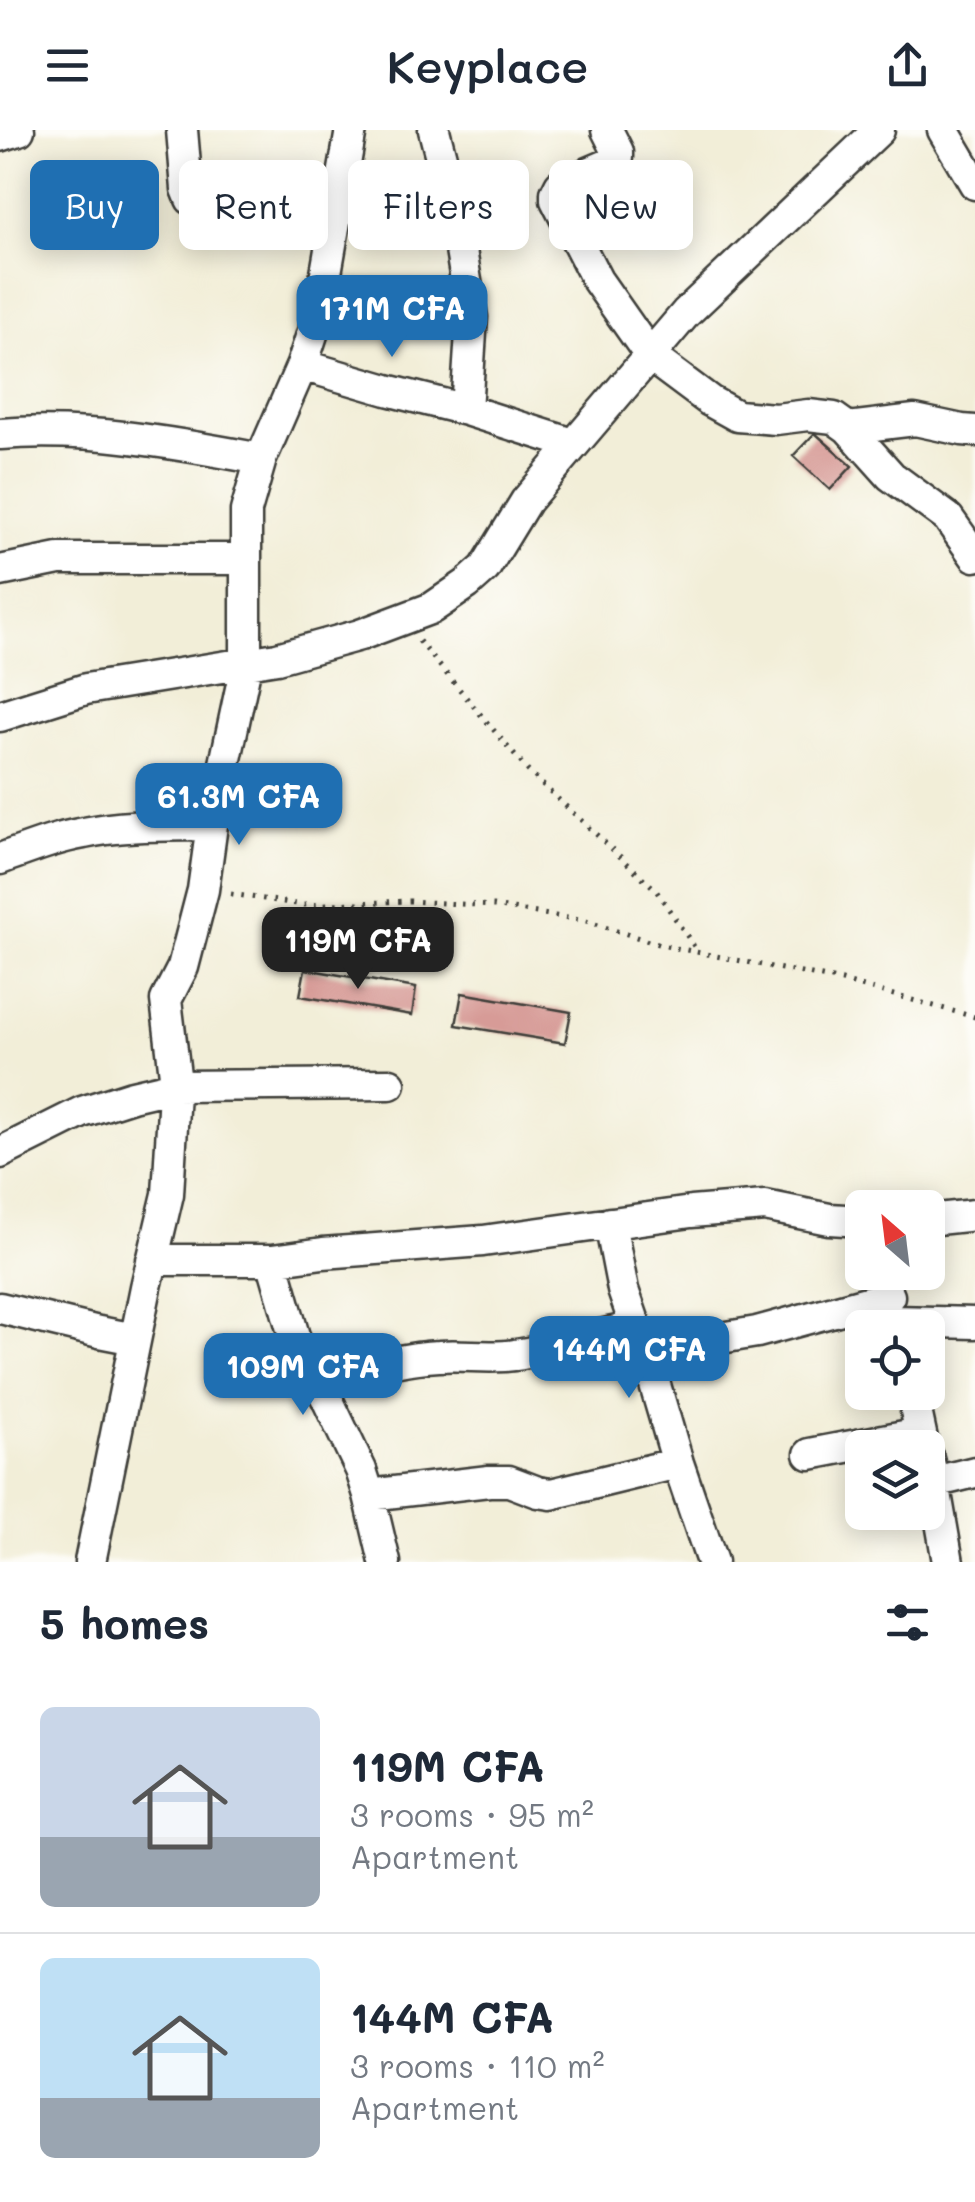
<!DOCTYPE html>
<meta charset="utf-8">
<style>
:root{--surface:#fff;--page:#f6f6f7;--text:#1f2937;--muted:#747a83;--line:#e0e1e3;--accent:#1f6fb2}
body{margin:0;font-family:Mali,sans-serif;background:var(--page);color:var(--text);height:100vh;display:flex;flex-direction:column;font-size:38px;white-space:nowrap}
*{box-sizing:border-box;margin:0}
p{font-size:32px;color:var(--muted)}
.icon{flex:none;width:55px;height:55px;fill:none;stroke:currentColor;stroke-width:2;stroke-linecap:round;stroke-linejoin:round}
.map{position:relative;height:1432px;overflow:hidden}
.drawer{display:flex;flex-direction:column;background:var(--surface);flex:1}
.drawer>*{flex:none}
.hud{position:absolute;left:30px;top:30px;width:915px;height:90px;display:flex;gap:20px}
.needle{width:65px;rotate:332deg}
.tools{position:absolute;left:845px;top:1060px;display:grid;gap:20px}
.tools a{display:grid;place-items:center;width:100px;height:100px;border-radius:15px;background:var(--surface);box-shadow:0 5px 25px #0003;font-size:50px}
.price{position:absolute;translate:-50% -85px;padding:0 22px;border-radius:20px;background:var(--accent);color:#fff;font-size:32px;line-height:65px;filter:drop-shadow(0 2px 5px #0008)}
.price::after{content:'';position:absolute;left:50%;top:60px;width:30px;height:22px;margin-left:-15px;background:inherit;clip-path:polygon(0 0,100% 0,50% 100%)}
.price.on{background:#222;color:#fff}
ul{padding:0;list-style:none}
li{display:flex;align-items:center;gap:30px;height:250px;padding:0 40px}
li+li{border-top:2px solid var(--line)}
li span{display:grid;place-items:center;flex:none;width:280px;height:200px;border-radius:15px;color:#555}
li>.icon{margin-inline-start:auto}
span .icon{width:120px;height:120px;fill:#fffc;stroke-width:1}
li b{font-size:42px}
h2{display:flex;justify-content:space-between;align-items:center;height:120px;padding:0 40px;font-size:42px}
.pill{padding:0 35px;border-radius:15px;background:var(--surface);box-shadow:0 5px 25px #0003;font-size:35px;line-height:90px}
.pill.on{background:var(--accent);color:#fff}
header{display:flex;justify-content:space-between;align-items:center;height:130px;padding:0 40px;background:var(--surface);font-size:45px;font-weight:600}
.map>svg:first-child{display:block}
.building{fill:#d79b97}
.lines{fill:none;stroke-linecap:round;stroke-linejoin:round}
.minor-casing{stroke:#3c3c38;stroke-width:35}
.path{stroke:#3c3c38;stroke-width:5;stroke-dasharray:2.5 8;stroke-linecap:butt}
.minor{stroke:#fff;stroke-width:30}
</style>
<header><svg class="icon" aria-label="menu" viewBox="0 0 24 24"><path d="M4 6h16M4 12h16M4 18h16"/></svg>Keyplace<svg class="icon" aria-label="share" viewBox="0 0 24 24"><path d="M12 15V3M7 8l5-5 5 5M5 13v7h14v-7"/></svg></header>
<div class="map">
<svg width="975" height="1432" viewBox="0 0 975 1432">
<rect width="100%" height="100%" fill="#fdfcf7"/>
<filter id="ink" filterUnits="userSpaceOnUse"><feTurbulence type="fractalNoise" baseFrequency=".01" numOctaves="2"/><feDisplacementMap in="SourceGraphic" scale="20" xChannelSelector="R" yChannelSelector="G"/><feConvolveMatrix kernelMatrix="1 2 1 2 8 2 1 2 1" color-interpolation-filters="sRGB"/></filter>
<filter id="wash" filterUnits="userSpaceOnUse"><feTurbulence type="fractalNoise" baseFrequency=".0048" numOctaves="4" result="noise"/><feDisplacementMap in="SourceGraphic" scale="40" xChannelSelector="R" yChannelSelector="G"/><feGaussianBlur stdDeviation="2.25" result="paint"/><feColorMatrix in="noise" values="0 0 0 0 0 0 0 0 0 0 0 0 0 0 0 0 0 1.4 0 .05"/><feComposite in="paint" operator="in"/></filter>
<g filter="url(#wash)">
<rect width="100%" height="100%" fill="#f2eed8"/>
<g id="blocks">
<path class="building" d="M815,303l37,33 -22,24 -37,-34z
M305,839l111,19 -4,27 -112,-19z
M462,863l109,19 -6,31 -109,-18z"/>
</g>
</g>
<g filter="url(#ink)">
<use href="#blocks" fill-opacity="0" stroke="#3c3c38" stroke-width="2.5"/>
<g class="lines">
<defs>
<path id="minor" d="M182,0l5,59 4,10 9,2 139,-5
M434,0l20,78 18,109 -6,93 107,34
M607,0l11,22v5l-4,5 -54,23 -4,8v7l41,80 54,77 59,44 27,15 39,3 32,-4 26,3 14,10 43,48 57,42 27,38
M943,0l32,54
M0,6l19,-6
M302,235l85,25 79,20
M848,298l67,-8 47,10 13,1
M0,304c88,-7 174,9 261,25
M0,441l59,-12h187
M0,586l86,-27 191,-31 83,-23 72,-27 35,-24 18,-16 41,-67 160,-188 193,-183
M0,729c28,-10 55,-21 84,-26 42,-9 85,-7 128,-8
M0,1023l82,-41 50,-16 43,-10 215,-2
M928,1090l47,-5
M610,1093l13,67 27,78 28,95 34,99
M152,1130h120l51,-7 160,-12 208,-29 74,-6 64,13 33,2
M272,1130l22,76 11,24 13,20 43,90 8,25 16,67
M0,1178l99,24 36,7
M895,1191l80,2
M642,1221l115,-19 132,-36
M318,1250c40,-9 80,-22 121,-24 25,-2 51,3 76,-1 41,-5 79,-22 120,-27
M912,1262l12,56
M810,1324l110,-21
M928,1328l6,24 41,-10
M934,1352l14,80
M369,1365l120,-14h20l29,11 13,2 127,-31
M90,1432l56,-275 22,-93 7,-119 -9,-75 17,-33 20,-77 9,-65 34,-160v-154l15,-52 41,-94 17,-52 32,-183"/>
</defs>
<use href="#minor" class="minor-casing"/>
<path class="path" d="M419,511l109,130 127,118 43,63
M231,764l72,11 107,-4 84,5 92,15 75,24 181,36 133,36"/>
<use href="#minor" class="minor"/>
</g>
</g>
</svg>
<div class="tools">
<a><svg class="needle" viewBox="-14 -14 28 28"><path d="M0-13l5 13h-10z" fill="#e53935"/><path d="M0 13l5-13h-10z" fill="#747a83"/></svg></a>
<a><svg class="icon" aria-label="locate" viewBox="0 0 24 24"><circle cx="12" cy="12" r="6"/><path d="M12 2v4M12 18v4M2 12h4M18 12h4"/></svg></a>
<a><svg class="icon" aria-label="layers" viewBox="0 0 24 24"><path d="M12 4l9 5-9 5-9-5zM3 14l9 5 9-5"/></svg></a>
</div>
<b class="price" style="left:392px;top:230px">171M CFA</b>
<b class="price" style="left:239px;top:718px">61.3M CFA</b>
<b class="price on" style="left:358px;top:862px">119M CFA</b>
<b class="price" style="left:629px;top:1271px">144M CFA</b>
<b class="price" style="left:303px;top:1288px">109M CFA</b>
<div class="hud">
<a class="pill on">Buy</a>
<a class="pill">Rent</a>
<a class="pill">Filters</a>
<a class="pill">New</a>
</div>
</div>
<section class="drawer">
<h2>5 homes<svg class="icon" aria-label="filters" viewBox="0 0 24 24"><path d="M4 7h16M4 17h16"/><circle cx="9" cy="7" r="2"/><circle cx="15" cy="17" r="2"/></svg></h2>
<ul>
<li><span style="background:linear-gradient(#c9d6e8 65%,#9aa5b1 0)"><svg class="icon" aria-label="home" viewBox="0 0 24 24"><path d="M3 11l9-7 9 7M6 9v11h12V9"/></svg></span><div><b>119M CFA</b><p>3 rooms · 95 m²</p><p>Apartment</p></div></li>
<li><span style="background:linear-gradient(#bfe0f5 70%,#9aa5b1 0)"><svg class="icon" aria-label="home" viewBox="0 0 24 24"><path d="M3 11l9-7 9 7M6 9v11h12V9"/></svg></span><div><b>144M CFA</b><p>3 rooms · 110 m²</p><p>Apartment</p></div></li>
</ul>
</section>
